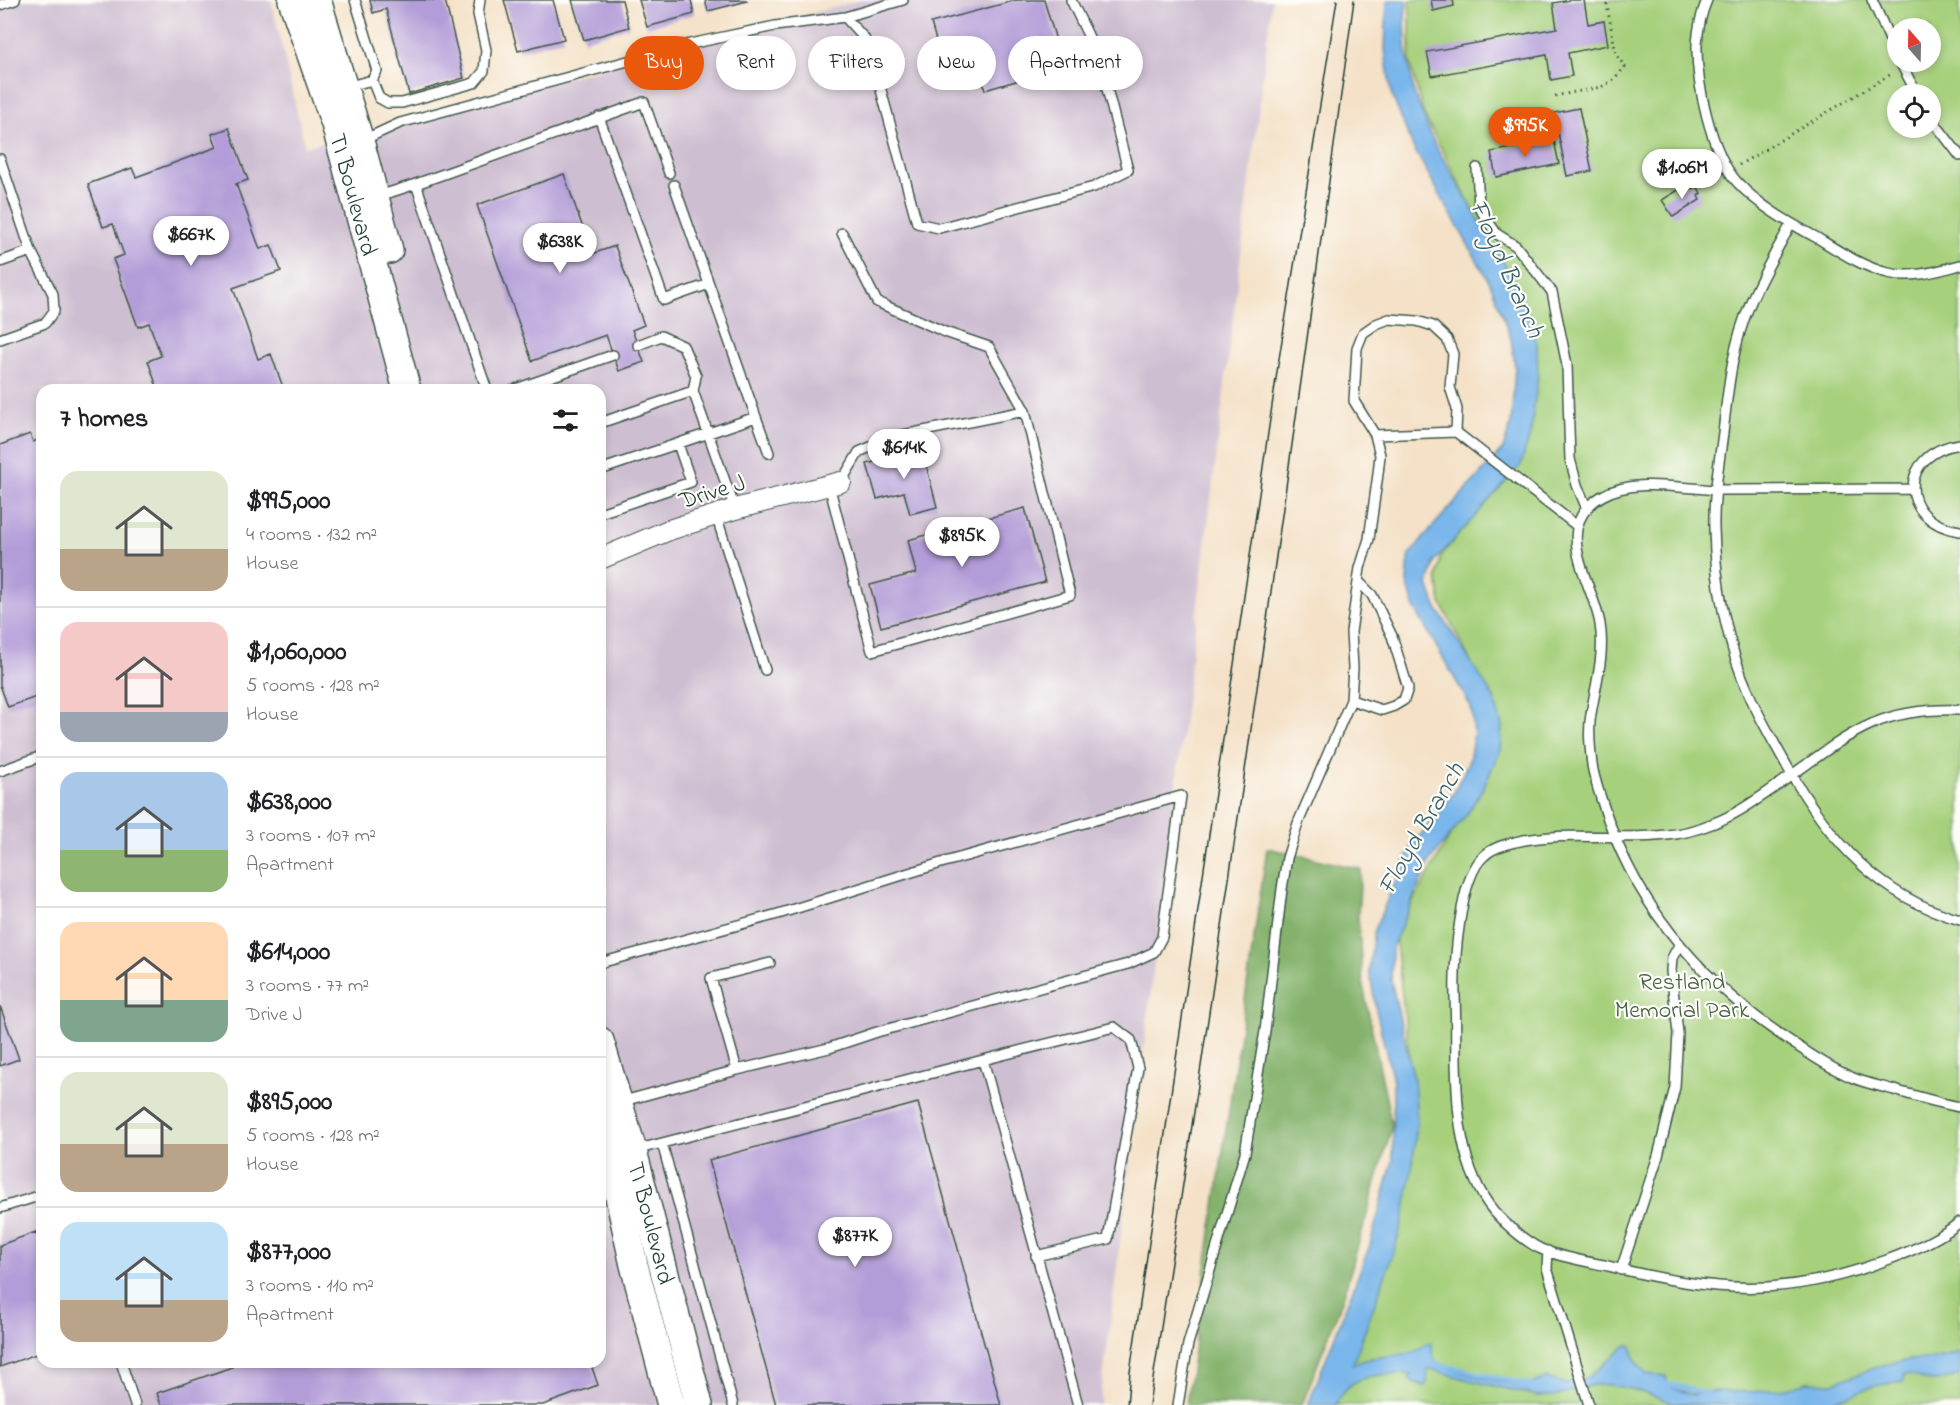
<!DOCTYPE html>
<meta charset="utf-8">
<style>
:root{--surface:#fff;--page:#f2f2f2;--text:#202124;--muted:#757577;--line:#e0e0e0;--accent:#ea580c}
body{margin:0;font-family:"Indie Flower",sans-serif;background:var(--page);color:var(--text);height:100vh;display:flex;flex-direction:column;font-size:22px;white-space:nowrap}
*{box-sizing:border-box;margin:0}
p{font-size:20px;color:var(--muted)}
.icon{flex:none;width:33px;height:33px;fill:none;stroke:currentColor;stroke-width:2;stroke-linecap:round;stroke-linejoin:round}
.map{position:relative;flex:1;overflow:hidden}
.details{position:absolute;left:36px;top:384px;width:570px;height:984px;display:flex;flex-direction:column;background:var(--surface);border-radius:18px;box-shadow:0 3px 9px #0003}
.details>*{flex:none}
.hud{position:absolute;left:624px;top:36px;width:570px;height:54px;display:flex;gap:12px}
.needle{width:39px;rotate:340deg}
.controls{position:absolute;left:1887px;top:18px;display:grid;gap:12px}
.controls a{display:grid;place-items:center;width:54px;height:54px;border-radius:50%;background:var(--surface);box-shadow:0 3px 9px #0003;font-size:30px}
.price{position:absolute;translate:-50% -51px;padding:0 14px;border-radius:21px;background:#fff;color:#222;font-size:20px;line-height:39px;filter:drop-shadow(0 2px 3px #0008)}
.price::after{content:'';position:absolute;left:50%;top:36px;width:18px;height:14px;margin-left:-9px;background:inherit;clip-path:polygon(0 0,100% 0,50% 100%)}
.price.on{background:var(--accent);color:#fff}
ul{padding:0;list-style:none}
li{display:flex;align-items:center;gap:18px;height:150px;padding:0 24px}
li+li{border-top:2px solid var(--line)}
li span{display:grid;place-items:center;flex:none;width:168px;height:120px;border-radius:18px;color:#555}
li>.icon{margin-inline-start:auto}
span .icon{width:72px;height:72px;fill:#fffc;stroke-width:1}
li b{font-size:26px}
h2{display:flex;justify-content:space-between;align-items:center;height:72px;padding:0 24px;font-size:26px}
.tag{padding:0 21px;border-radius:27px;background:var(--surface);box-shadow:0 3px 9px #0003;font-size:21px;line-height:54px}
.tag.on{background:var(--accent);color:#fff}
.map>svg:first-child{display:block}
.industrial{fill:#cebed1;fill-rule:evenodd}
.green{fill:#a6d07c;stroke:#628658;stroke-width:1.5;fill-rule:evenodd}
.forest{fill:#84b26c;stroke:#527850;stroke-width:1.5}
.water{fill:#79b6eb;stroke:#4c7a90;stroke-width:1.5}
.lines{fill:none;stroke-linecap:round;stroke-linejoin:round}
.stream{stroke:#79b6eb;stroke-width:5}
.building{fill:#b39dd8}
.lane-casing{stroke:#3f564a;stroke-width:12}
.street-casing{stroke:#3f564a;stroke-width:22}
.secondary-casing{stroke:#3f564a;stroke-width:30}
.path{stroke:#3f564a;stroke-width:3;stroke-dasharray:1.5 4.5;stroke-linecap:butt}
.lane{stroke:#fff;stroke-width:9}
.street{stroke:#fff;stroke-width:20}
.secondary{stroke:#fff;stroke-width:27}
.tram{stroke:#1f3d34;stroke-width:1.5}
.labels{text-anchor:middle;stroke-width:4.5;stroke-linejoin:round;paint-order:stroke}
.street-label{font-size:24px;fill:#1f3d34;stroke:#fdfcf7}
.park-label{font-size:24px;fill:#416246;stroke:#fdfcf7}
.water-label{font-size:26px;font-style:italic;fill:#3a616b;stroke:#fdfcf7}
</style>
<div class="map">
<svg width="1960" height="1405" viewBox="0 0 1960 1405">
<rect width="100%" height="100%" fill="#fdfcf7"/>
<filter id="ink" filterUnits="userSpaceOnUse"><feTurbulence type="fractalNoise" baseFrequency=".0167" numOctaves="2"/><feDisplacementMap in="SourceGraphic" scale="12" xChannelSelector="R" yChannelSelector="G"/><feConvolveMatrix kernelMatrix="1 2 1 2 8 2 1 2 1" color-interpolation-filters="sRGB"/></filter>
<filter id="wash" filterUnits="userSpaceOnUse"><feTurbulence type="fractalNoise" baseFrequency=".008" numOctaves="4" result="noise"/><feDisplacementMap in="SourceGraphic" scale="24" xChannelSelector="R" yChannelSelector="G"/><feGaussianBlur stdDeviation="1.35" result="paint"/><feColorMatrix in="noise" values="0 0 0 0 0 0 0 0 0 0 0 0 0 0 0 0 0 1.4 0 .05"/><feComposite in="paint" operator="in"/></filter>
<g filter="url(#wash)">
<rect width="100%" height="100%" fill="#f4e1c7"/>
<path class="industrial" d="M0,0h271l34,147 557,-147h410l-172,1405h-1100zM42,390h558v972h-558z"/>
<path class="green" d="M1410,0h550v1405h-630l80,-255 -1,-97 -14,-119 95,-169 9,-48 -58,-114 -4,-25 4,-22 82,-101 -5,-159 -94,-181 -14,-53zM1898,28h32v34h-32zM1898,94h32v34h-32z"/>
<path class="forest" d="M1267,848l94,21 -3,47 5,70 29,141 -50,174 -40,104h-116z"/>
<path class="water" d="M1387,0h20l-2,18 1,29 8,46 20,50 80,137 14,33 9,30 1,32 -7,56 -10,34 -86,96 -7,24 8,22 58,91 8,28 -2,25 -17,37 -15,25 -39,49 -37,86 -1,33 23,98 3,42 -4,41 -9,54 -10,35 -41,113 19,-6 41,-5 14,-10 5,1c0,5 0,14 4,18 7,9 68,20 82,23h11l17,-7 20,6 23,-7 36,-31h6l6,17 9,11 20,2 1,6 5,6 22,7 19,-4 38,1 36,-4 20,-6 26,1 49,-18 27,-5 24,-1 27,-6v22c-9,2 -20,7 -28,6 -10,0 -19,-8 -28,-7l-1,7 -29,5 -51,19h-121l-32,-3 -38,-13 -22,-4h-17l-39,11h-17l-69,-16 -37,-11 -3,1 -1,13 -3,3 -15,-6 2,-6c-30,0 -62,-2 -75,31h-28l62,-160 23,-85v-79l-16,-67 -8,-44 5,-40 37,-83 42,-53 16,-33 5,-28 -3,-26 -56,-98 -8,-26 2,-27 25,-31 69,-76 8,-25 4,-58 -4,-27 -19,-52 -79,-140 -22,-54 -6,-43z"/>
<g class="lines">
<path class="stream" d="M1431,1363l102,23
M1663,1383l46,11"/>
</g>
<g id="blocks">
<path class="building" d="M370,0h75l19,78 -55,16 -23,-85 -13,4z
M504,0h49l11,39 -46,12z
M572,0h50l7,27 -45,13z
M639,0h52l3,14 -47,13z
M705,0h41l1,1 -39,10z
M1017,0h27l20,67 -79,23 -8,-30 -33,8 -13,-45z
M1431,0h22l1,6 -21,5z
M1570,0h14l4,24 16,-3 4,24 -40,8 4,23 -21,4 -4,-25 -115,21 -5,-24 130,-24 -4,-25z
M1579,108l13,63 -25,5 -13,-63z
M229,128l19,52 -12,4 24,65 11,-4 10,26 -48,17 25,71 13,-5 13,36h-126l-10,-29 13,-5 -12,-33 -11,4 -25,-68 11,-4 -11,-31 -10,3 -15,-43 44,-16 4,9 81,-30 -5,-13z
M1554,140l5,24 -63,13 -5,-25z
M564,174l28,80 23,-8 29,79 -12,5 12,32 -25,9 -13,-36 -74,26 -55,-156z
M1690,183l3,6 4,-3 4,7 -3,3 2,4 -27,17 -11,-17z
M30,434l3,8 9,-4v257l-34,12 -8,-22v-240z
M922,449l15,58 -27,7 -6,-22 -27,7 -10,-35z
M1025,508l20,74 -164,45 -11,-42 46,-12 -8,-33z
M0,1006l19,53 -19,7z
M918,1103l83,302h-225l-67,-245z
M36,1232l6,17v103l-42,15v-122z
M231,1362h359l8,23 -55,20h-382l-4,-12 75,-26z"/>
</g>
</g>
<g filter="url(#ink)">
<use href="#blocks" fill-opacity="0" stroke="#3f564a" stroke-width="1.5"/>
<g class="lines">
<defs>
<path id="lane" d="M1707,0c-6,14 -9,29 -10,44 -1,39 14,109 40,138 23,25 53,41 82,57 21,13 44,28 69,34 24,6 49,-2 72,-8
M1872,0l26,57
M0,5l15,-5
M845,17l58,-17
M1900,62l17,32
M372,80l7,18 9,5h14l72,-20 10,-12 2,-21 -8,-36 2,-14
M346,87l26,-7 5,-9 -22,-71
M599,117l65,183 45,-16
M1930,117l30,39
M361,141l39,-18 290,-79 85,-18 70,-9 19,21 7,15 46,170 22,5 155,-41 34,-17 -29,-112 -28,-58
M0,159l31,92 22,43 1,17 -9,12 -45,16
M1477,168l2,39 8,13 10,14 19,12 36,46 15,73 3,94 7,26 10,24
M376,197l40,-13
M1791,224c-14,26 -30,53 -41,80 -18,42 -22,85 -27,129 -4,31 -10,64 -9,95 1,55 13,118 36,168 11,25 25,48 38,72 41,72 90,128 172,152
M842,233l35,69 68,30 44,15 36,64
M0,262l31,-11
M638,345l23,-9 22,10 13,30 -3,15
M487,390l-71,-206 228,-82 25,71
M513,390l100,-35
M756,417l13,36
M600,423l93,-32 42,118
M1456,432l-81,3 -21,-34 3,-53 6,-15 13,-9 13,-5 28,2 16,5 14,13 6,15 -3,33 7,22 -1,23 121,94
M1960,444c-63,9 -62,78 0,87
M600,470l156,-53 -82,-232
M829,485l43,166 198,-56 -45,-184 -132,26 -34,15 -18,30
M1913,489c-64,0 -129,1 -193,1 -36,-1 -86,-13 -118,6 -53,31 -9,86 -2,128 5,31 -4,59 -9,90 -3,16 -1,34 1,51 3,18 10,36 16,54 33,93 98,166 179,220 21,14 41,28 64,38 13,6 29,9 43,13 22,6 44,13 66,17
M600,513l91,-31 -13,-38
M716,515l49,155
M1351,700l31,10 12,-4 10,-6 4,-12 -16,-52 -20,-41 -13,-13
M1960,710c-29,-1 -61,2 -88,14 -37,16 -71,46 -104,68 -18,12 -35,24 -54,31 -15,6 -31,11 -47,12 -51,6 -101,-5 -152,7 -11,3 -23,6 -31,14 -25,21 -30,108 -29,140 3,66 -7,151 34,209 10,14 36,37 52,44 18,8 48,13 67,17 104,26 177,33 279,-6 25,-9 52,-21 73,-38
M0,771l42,-15
M600,963l178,-49 163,-51 240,-67 -19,141 -8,15 -26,12 -251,68 -48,16 -92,22
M983,1060l131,-33 17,13 7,28 -30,171 -72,17
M620,1102l117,-32 -26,-92 59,-15
M662,1143l71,262
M635,1150l348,-90 95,345
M0,1208l42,-13
M1548,1251l-1,17 42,137
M1621,1270l37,-114 17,-69 3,-54 -7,-62 1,-13 7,-13
M121,1362l14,43
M1178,1405l10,-61 57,-191 20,-122 17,-142 5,-31 11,-35 53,-123 2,-32 -2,-36 9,-64 9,-29 9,-65 2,-19 -5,-20"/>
<path id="street" d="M600,559l69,-29 66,-21 106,-27"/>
<g id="secondary">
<path id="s1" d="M292,0l43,124 72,266"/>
<path d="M317,0l43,141 29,109"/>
<path id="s2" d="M600,1041l33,110 66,254"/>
<path d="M600,1110l34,155 37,140"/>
</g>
</defs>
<use href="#lane" class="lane-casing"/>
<use href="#street" class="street-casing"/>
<use href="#secondary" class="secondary-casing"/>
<path class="path" d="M1555,96l46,-9 11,-6 13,-14 -9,-13 -10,-54
M1739,165l154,-92
M1698,189l22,-13"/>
<use href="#lane" class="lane"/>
<use href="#street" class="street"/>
<use href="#secondary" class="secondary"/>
<path class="tram" d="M1127,1405l3,-33 148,-1007 59,-365
M1149,1405c73,-468 141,-936 205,-1405"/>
</g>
</g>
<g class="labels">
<g class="street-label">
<text dy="8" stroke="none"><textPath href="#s1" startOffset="204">TI Boulevard</textPath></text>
<text transform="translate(712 491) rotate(-17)" y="8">Drive J</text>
<text dy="8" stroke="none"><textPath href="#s2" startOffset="189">TI Boulevard</textPath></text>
</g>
<g class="park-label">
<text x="1682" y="989">Restland<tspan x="1682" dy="28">Memorial Park</tspan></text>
</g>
<g class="water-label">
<text transform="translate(1508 268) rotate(66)" y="9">Floyd Branch</text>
<text transform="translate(1420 828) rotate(-60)" y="9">Floyd Branch</text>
</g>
</g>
</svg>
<div class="controls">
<a><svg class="needle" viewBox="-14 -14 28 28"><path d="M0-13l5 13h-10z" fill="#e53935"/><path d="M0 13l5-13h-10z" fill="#757577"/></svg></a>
<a><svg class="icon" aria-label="locate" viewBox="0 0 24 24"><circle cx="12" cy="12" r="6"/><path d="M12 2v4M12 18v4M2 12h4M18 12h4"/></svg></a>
</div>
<b class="price on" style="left:1525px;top:158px">$995K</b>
<b class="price" style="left:1682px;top:200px">$1.06M</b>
<b class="price" style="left:191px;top:267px">$667K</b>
<b class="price" style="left:560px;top:274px">$638K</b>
<b class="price" style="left:904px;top:480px">$614K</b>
<b class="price" style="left:962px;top:568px">$895K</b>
<b class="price" style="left:855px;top:1268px">$877K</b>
<div class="hud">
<a class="tag on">Buy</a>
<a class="tag">Rent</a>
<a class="tag">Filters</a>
<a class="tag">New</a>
<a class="tag">Apartment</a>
</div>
<section class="details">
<h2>7 homes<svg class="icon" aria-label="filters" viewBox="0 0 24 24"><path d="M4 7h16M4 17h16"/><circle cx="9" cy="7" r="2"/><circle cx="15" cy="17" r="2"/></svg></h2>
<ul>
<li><span style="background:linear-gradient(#dfe7d0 65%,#b9a48a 0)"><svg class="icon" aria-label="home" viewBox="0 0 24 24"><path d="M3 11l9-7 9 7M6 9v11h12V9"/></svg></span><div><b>$995,000</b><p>4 rooms · 132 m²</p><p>House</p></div></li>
<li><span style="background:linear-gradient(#f6c9c9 75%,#9aa5b1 0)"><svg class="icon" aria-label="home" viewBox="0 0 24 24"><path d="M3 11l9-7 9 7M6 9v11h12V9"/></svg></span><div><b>$1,060,000</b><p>5 rooms · 128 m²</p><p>House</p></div></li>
<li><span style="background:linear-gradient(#a9c7e8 65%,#8fb573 0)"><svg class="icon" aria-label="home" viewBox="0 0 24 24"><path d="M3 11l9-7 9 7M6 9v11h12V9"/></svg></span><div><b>$638,000</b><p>3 rooms · 107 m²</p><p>Apartment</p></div></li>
<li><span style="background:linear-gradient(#ffd9b3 65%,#7fa58c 0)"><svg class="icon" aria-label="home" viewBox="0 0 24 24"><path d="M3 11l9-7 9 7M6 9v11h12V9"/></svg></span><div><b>$614,000</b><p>3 rooms · 77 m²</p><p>Drive J</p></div></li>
<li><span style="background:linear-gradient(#dfe7d0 60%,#b9a48a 0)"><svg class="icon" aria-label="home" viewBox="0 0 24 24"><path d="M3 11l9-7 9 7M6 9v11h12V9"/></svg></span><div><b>$895,000</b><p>5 rooms · 128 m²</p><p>House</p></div></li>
<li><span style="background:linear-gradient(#bfe0f5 65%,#b9a48a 0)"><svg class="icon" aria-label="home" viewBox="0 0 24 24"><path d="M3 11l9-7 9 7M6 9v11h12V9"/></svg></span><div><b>$877,000</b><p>3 rooms · 110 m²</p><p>Apartment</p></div></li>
</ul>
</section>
</div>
